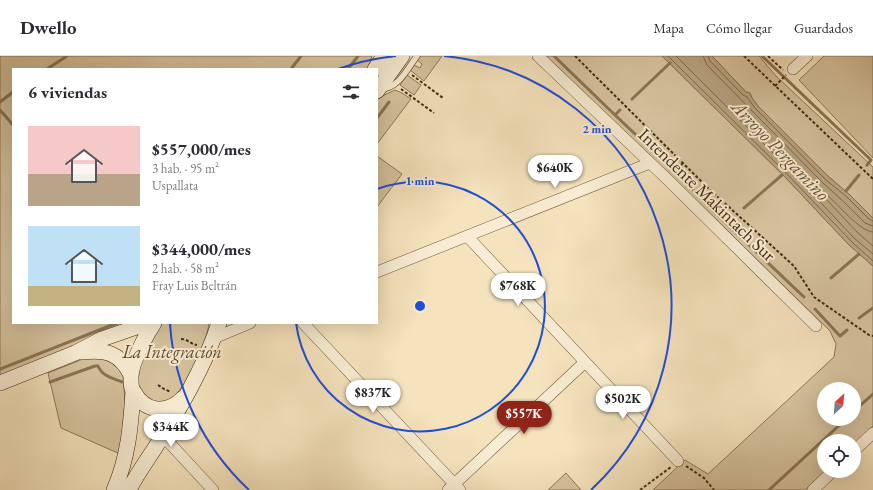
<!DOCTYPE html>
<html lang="es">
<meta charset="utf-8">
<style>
:root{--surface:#fff;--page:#f7f7f7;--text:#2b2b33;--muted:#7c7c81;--line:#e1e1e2;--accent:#8f2418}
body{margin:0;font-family:"EB Garamond",serif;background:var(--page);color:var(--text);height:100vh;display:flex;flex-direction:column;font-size:15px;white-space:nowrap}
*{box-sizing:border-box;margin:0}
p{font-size:13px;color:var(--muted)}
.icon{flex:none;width:22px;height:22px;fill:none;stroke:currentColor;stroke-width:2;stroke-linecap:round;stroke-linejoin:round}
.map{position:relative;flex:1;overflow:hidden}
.side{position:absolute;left:12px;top:12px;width:366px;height:256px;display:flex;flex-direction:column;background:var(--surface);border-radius:0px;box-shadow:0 4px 16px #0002}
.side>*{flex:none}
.needle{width:26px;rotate:26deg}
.controls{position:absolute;left:817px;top:326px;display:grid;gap:8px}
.controls a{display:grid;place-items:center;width:44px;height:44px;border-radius:50%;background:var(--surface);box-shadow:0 4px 16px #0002;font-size:20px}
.price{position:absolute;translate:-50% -34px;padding:0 9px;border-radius:14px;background:#fff;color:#222;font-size:13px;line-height:26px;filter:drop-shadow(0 1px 2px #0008)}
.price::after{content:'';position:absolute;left:50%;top:24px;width:12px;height:9px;margin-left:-6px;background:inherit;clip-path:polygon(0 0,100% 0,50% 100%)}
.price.active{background:var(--accent);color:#fff}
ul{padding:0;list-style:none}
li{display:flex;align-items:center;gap:12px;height:100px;padding:0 16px}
li span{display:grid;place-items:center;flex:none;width:112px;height:80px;border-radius:0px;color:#555}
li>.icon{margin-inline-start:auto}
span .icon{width:48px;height:48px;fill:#fffc;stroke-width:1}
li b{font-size:17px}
h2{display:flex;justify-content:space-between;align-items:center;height:48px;padding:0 16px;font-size:17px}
header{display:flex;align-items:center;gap:24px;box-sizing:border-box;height:56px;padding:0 20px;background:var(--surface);border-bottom:1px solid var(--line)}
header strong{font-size:19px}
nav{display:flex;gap:22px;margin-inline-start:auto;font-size:14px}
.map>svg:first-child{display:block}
.green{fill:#d7c4a0;stroke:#8e7858;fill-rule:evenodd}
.water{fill:#b9a482;stroke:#8b7454}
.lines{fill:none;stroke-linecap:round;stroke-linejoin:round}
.shore{stroke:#7f6849;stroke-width:1}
.stream{stroke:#8b7454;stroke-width:3}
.lane-casing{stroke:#71593b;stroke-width:7}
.street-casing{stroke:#71593b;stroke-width:12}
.secondary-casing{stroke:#452b10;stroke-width:16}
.path{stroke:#452b10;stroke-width:2;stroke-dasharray:3 2;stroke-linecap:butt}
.lane{stroke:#f8edd4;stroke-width:5.5}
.street{stroke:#f8edd4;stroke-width:11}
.secondary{stroke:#f8edd4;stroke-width:15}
.ring{fill:none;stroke:#1d4ed8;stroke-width:2}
.labels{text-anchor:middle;stroke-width:4;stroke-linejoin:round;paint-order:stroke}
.street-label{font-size:18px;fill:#452b10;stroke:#f8edd4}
.park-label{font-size:18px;font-style:italic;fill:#624a2d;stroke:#f8edd4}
.water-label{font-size:19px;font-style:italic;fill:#684f32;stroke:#f8edd4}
.centre{fill:#1d4ed8;stroke:#f8edd4;stroke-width:2}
.ring-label{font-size:12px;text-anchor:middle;font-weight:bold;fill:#1d4ed8;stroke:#f8edd4;stroke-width:4;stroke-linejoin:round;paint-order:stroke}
</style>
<header>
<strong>Dwello</strong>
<nav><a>Mapa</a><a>Cómo llegar</a><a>Guardados</a></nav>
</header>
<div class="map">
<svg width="873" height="434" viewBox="0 0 873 434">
<rect width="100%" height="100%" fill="#f5e3bd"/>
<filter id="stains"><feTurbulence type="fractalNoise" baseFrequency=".005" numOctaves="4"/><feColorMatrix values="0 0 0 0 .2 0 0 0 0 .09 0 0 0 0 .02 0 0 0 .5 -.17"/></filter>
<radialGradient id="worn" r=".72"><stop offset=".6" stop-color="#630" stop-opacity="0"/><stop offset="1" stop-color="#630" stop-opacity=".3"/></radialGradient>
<path class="green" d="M0,0h372l-4,13h-355v254h123l-136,54z
M421,0h21l-18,25 -14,-11 4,-5 6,3 2,-4 -5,-4z
M546,0h116l124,122 62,66 25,22v160l-19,18v-3h-30v30h1l-20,19h-152l32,-30 23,14 126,-117 2,-13 -6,-13 -134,-131zM824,333h30v30h-30z
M712,0h47l17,20 97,91v51l-23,-23 -21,-18 -71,-71 -6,-8 -2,-5 -4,-1z
M824,0h49v102l-74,-78z
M407,19l14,10 -7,10 -14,-10z
M395,34l7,3 9,6 -34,45v-44l3,-3z
M377,100l25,18 -25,33z
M162,267h47c-2,19 -23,66 -39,77 -2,2 -5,3 -8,4l-16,-4c-2,-4 -6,-9 -8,-14 -4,-16 14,-51 24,-63z
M97,301l19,7 7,12 2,26 -5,52 -59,-26 -13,-55 35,-14z
M566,417l15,17h-33z"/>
<path class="water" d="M662,0h50l34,36 4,1 2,5 6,8 71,71 21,18 23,23v48l-25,-22 -62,-66z"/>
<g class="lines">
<path class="shore" d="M668,0l120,119 63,66 22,20
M676,0l116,116 62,66 19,16
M703,0l4,9 116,118 20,18 22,22 8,3
M708,0l2,5 33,34 4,2 8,11 71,72 21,17 22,22 4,2
M873,176c-14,-1 -34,-27 -46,-37l-2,1v2l33,35 15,13"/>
<path class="stream" d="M554,0l61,59 57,54
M762,0l109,104 -4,5
M47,13l20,-13
M291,13l10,-13
M348,13l10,-13
M632,43l38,-36
M0,46l13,-10
M0,54l13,15
M615,59l5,-5
M377,62l12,-16
M677,117l49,50 78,74
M846,135l13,-16
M744,152l38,-33
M726,167l4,-4
M831,222l28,-24
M815,253l25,27 7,-6
M859,262l14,-10
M0,313l117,-46
M50,326l45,-16h3c4,10 14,12 24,16
M854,355l19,-17
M769,434l77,-71"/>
<defs>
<path id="lane" d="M381,33c18,-1 26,-20 36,-33"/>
<path id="street" d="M538,0l129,123 149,147
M793,13l14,-13
M467,180l211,225
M377,216l273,-109
M303,267l157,167
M214,282l36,-15
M163,380l50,54
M854,395l19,-18
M448,434l137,-128
M813,434l20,-19"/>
<path id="secondary" d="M375,13l9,-13
M377,35l25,-35
M154,267c-8,12 -23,40 -23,54 0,5 0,12 3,15 11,20 33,23 49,6
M82,296c24,-3 38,1 49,23
M0,327l75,-30 27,-14 46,-16
M114,434c14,-32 17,-64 19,-99
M129,434c9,-19 23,-36 34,-55 22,-35 43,-72 56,-112"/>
</defs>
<use href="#lane" class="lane-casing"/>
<use href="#street" class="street-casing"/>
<use href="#secondary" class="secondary-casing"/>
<path class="path" d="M575,0l133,132 86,78 20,31 55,38 4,1
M744,0l129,123
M768,0l15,14
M412,19l31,23
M775,30l11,-11
M401,33l33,24
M674,116l10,-10
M181,283c7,0 9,5 16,6
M158,329l6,4 7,3
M686,410l18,12 10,12
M640,434l31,-23"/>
<use href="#lane" class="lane"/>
<use href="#street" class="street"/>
<use href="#secondary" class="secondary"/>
</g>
<g class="ring">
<path d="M377 133A125 125 0 1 1 296 267"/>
<path d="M249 434A251 251 0 0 1 170 268M338 13A251 251 0 0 1 396 0M444 0A251 251 0 0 1 591 434"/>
</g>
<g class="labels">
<g class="street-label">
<text transform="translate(707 139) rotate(44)" y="6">Intendente Makintach Sur</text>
</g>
<g class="park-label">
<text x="172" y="302">La Integración</text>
</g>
<g class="water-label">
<text transform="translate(781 94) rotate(46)" y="7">Arroyo Pergamino</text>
</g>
</g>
<circle cx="420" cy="250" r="6" class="centre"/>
<g class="ring-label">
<text x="597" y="77">2 min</text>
<text x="420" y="129">1 min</text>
</g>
<rect width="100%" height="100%" filter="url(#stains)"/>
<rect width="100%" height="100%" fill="url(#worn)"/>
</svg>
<div class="controls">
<a><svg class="needle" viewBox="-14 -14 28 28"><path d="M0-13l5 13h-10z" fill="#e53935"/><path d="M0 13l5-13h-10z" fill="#7c7c81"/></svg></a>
<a><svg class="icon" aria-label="locate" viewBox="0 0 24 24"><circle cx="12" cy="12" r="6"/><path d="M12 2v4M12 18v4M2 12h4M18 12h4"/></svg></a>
</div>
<b class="price" style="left:555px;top:133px">$640K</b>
<b class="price" style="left:518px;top:251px">$768K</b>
<b class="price" style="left:373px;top:358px">$837K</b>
<b class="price" style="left:623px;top:364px">$502K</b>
<b class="price active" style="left:524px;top:379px">$557K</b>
<b class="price" style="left:171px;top:392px">$344K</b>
<section class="side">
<h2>6 viviendas<svg class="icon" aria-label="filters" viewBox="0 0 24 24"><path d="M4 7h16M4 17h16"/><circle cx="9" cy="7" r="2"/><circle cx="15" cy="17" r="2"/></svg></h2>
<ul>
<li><span style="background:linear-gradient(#f6c9c9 60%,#b9a48a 0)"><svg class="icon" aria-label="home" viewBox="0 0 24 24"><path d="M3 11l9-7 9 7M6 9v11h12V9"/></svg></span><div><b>$557,000/mes</b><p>3 hab. · 95 m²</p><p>Uspallata</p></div></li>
<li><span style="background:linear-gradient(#bfe0f5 75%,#c2b280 0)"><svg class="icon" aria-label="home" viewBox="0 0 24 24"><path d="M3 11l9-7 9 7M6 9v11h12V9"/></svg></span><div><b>$344,000/mes</b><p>2 hab. · 58 m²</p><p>Fray Luis Beltrán</p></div></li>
</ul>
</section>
</div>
